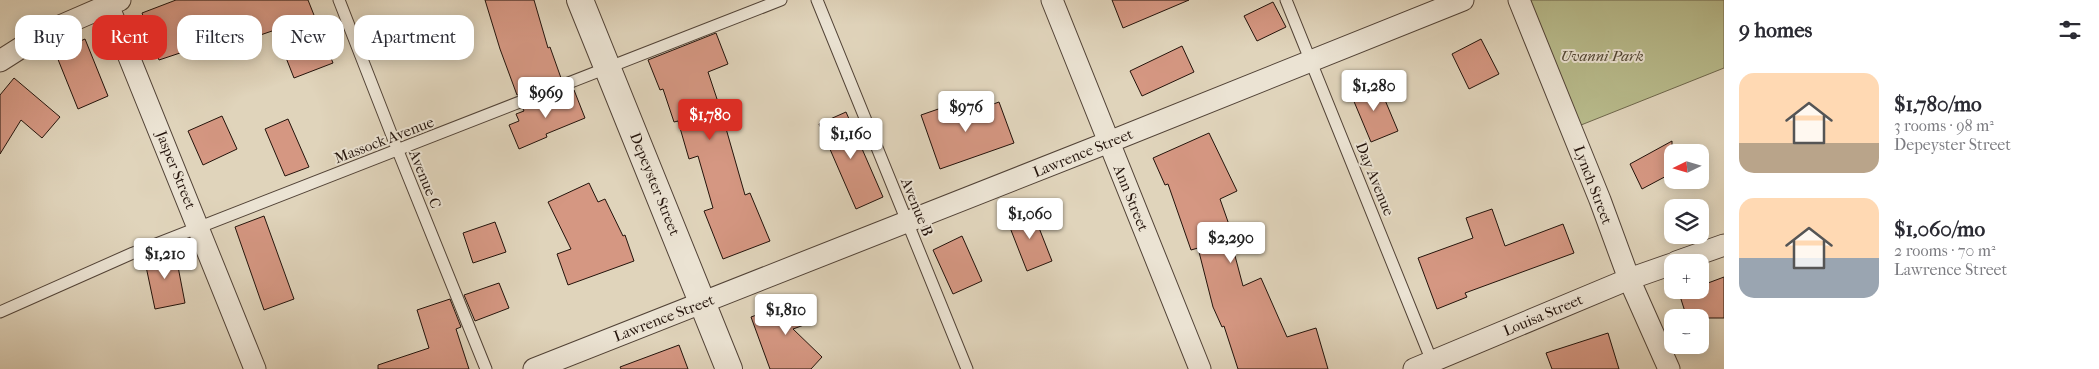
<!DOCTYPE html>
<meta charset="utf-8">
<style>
:root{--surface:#fff;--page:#f2f2f3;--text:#2b2b33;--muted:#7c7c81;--accent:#d93025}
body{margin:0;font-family:"IM FELL French Canon",serif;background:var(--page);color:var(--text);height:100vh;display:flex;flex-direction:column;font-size:19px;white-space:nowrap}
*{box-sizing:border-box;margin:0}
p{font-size:16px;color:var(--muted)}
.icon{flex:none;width:28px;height:28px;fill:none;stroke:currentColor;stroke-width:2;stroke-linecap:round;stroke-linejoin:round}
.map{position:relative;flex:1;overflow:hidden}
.details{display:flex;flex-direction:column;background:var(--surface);width:375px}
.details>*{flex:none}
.banner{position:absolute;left:15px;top:15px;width:475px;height:45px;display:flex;gap:10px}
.needle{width:32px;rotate:265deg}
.controls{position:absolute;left:1664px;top:144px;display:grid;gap:10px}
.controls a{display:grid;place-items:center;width:45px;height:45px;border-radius:10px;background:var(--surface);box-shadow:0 2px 12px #0003;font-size:25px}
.price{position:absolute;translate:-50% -42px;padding:0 11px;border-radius:5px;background:#fff;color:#222;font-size:16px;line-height:32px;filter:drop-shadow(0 1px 2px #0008)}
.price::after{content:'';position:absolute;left:50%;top:30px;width:15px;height:11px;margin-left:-8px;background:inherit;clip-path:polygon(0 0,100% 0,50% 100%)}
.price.current{background:var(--accent);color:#fff}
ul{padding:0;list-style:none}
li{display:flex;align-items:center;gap:15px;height:125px;padding:0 15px}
li span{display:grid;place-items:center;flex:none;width:140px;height:100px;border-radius:15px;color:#555}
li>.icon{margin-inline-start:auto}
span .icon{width:60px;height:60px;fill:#fffc;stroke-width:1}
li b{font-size:21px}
h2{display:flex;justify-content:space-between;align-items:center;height:60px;padding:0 15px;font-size:21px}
.chip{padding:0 18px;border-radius:15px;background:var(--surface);box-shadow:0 2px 12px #0003;font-size:18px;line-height:45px}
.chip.current{background:var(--accent);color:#fff}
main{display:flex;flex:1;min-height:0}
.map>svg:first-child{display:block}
.green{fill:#b8bb8c;stroke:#6e674c}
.building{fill:#d59782;stroke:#23130b}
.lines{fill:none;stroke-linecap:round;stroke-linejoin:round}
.service-casing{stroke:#524337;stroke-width:13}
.minor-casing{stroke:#524337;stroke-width:23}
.tertiary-casing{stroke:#524337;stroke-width:28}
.service{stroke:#ebe3d3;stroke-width:11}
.minor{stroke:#ebe3d3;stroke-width:21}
.tertiary{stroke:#ebe3d3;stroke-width:26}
.labels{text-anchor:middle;stroke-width:4;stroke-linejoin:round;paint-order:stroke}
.park-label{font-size:15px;font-style:italic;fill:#504532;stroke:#ebe3d3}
.street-label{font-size:15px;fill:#23130b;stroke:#ebe3d3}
</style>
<main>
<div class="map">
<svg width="1724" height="369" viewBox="0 0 1724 369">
<rect width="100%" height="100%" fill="#e0d4bb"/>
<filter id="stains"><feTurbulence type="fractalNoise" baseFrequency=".004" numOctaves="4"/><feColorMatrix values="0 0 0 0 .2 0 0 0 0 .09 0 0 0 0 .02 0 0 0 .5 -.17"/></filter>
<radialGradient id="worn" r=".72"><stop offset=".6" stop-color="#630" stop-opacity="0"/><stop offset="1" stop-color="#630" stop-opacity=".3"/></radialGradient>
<path class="green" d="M1528,0h196v68l-153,61z"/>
<path class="building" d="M176,0h132l25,63 -39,15 -19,-48 -44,15 -5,-14 -44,17 1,4 -24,8 -17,-47z
M485,0h49l14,48 2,-1 11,31 -44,17 -17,-46z
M1112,0h77l-66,28z
M1273,2l13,25 -29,14 -13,-25z
M716,33l12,31 -20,8 13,39 24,84 5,-2 20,48 -47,18 -19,-48 9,-3 -15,-52 -9,3 -11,-38 -4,1 -11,-33 -3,1 -12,-30z
M85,39l23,57 -30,13 -23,-57z
M1481,39l18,35 -30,15 -17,-35z
M1182,46l12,26 -52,24 -12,-25z
M14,78l46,39 -18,21 -21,-18 -21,34v-59z
M1377,81l21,50 -27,11 -21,-50z
M574,90l11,28 -39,16 1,3 -28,12 -10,-24 10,-4 -3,-7 8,-3 -1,-2z
M999,102l15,41 -74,26 -19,-54 29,-10 5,13z
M846,112l37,85 -27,12 -37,-85z
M222,116l15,33 -34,16 -15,-34z
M288,119l21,48 -24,9 -20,-47z
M1209,133l28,58 -17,8 13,37 -3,1 13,49 18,-8 26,59 29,-9 12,41h-90l-14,-43 -2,1 -9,-20 -15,-59 -7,2 -23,-66 -3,1 -12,-27z
M1672,141v32l-30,16 -12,-25z
M589,183l9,19 7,-3 18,37 2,-1 9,26 -66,24 -11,-31 14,-5 -23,-47z
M1492,209l13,37 58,-22 11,29 -109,40 2,4 -30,12 -19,-51 55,-20 -7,-20z
M1032,210l20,51 -25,10 -20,-51z
M264,216l30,83 -30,11 -29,-83z
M495,222l11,30 -33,11 -10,-30z
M962,236l20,45 -29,13 -20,-44z
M175,251l10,52 -30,6 -11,-52z
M1724,277v41h-37l-8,-25 9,-3h12v-4z
M499,283l10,25 -34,13 -11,-26z
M806,297l9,24 -22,8 29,28 -11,12h-41l-19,-52z
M450,299l11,28 -5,2 13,40h-91v-4l51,-17 -12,-38z
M1608,333l11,36h-67l-6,-16z
M679,345l9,24h-67l-1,-2z"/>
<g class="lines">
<defs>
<path id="service" d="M339,0l59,151 88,218
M817,0l150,369
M1286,0l147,364
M0,312l133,-59 648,-253"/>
<path id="minor" d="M106,0l149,369
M1052,0l148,369
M1519,0l81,200 29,79 40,90
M0,61l44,-28 76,-33
M1676,262l48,-17
M534,369l575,-227 354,-142
M1414,369l215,-90 43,-15"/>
<path id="tertiary" d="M580,0l149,369"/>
</defs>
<use href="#service" class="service-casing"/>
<use href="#minor" class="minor-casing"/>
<use href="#tertiary" class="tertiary-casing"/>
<use href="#service" class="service"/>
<use href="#minor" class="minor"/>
<use href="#tertiary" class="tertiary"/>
</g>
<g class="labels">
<g class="park-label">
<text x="1602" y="61">Uvanni Park</text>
</g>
<g class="street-label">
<text transform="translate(384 140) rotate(-21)" y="5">Massock Avenue</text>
<text transform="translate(1083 153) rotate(-22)" y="5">Lawrence Street</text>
<text transform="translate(176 170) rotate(68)" y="5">Jasper Street</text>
<text transform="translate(425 179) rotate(68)" y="5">Avenue C</text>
<text transform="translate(1375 179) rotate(68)" y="5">Day Avenue</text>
<text transform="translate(655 184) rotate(68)" y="5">Depeyster Street</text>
<text transform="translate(1593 185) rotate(69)" y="5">Lynch Street</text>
<text transform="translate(1131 198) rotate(68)" y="5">Ann Street</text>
<text transform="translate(917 207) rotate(68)" y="5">Avenue B</text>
<text transform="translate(1543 315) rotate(-23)" y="5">Louisa Street</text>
<text transform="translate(664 318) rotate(-21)" y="5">Lawrence Street</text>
</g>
</g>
<rect width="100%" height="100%" filter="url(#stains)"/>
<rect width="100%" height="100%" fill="url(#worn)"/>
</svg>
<div class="controls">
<a><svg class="needle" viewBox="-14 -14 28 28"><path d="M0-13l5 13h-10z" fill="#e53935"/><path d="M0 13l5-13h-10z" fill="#7c7c81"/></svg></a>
<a><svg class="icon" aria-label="layers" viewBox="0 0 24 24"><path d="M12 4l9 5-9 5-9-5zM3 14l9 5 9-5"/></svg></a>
<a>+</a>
<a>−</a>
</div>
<b class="price" style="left:1374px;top:112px">$1,280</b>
<b class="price" style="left:546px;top:119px">$969</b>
<b class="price" style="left:966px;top:133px">$976</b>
<b class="price current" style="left:710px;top:141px">$1,780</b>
<b class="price" style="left:851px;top:160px">$1,160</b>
<b class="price" style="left:1030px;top:240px">$1,060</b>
<b class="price" style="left:1231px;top:264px">$2,290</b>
<b class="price" style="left:165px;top:280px">$1,210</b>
<b class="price" style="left:786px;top:336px">$1,810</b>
<div class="banner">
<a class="chip">Buy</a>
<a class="chip current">Rent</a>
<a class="chip">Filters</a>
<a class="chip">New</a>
<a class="chip">Apartment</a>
</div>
</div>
<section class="details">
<h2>9 homes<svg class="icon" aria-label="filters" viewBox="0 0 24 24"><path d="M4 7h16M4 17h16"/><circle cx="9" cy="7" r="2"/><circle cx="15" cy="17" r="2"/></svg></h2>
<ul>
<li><span style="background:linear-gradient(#ffd9b3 70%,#b9a48a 0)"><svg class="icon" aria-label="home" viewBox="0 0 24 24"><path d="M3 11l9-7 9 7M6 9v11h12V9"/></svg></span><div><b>$1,780/mo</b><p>3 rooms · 98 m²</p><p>Depeyster Street</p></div></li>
<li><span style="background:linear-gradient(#ffd9b3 60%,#9aa5b1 0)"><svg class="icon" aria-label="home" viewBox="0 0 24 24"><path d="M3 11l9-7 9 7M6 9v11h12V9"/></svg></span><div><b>$1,060/mo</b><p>2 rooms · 70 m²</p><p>Lawrence Street</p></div></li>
</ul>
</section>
</main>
